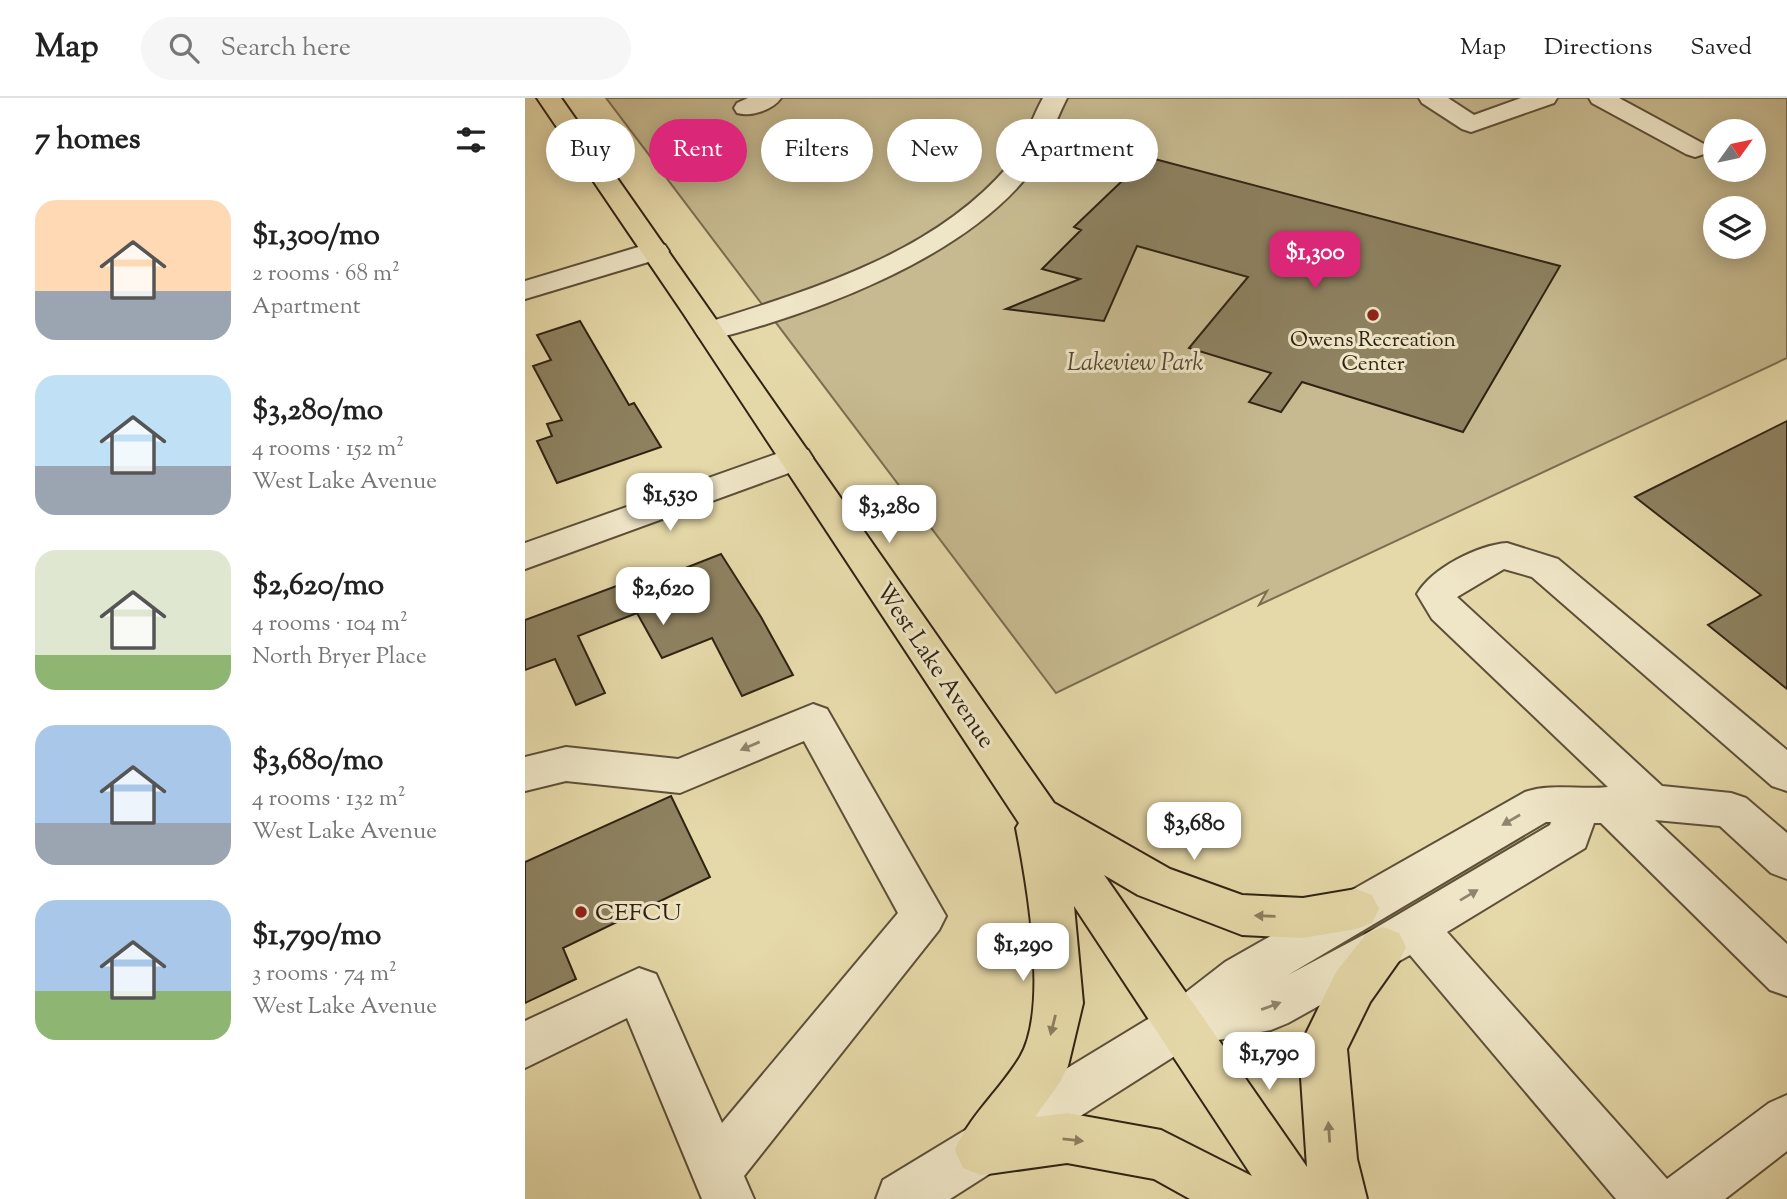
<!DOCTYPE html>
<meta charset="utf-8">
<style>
:root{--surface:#fff;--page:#f6f6f6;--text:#222;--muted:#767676;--line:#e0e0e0;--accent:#db2777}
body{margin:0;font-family:"Sorts Mill Goudy",serif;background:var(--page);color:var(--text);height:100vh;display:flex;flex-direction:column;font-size:26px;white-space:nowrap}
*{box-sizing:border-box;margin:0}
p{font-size:23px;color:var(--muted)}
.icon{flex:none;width:38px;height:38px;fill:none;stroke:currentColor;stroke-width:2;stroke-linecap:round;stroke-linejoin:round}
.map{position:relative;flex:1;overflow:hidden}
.side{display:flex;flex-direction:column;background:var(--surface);width:525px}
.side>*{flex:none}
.guide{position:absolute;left:21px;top:21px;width:665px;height:63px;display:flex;gap:14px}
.needle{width:46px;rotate:57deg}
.fabs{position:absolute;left:1178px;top:21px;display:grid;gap:14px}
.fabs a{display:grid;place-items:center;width:63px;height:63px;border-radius:50%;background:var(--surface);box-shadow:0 4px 18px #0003;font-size:35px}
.price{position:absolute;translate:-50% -60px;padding:0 16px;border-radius:14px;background:#fff;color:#222;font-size:23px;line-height:46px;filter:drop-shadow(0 2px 4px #0008)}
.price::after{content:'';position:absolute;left:50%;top:42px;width:21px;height:16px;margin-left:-10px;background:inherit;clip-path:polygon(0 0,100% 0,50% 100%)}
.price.on{background:var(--accent);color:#fff}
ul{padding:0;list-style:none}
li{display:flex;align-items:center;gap:21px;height:175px;padding:0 35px}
li span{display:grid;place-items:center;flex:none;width:196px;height:140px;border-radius:21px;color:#555}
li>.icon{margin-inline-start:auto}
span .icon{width:84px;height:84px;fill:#fffc;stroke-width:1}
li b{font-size:30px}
h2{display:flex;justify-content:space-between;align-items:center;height:84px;padding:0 35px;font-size:30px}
.chip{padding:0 24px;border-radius:32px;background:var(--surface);box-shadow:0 4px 18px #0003;font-size:24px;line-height:63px}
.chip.on{background:var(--accent);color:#fff}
header{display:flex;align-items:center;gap:42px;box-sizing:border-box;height:98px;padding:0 35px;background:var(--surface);border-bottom:2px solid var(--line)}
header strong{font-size:33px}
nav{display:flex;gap:38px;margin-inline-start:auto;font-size:24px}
.search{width:490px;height:63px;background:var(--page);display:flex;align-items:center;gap:18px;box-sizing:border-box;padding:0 24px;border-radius:38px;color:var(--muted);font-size:26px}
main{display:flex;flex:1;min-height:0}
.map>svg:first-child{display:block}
.green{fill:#c7ba90;stroke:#7b6e52;stroke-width:2;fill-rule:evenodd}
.building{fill:#8e8261;stroke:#2f2313;stroke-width:2}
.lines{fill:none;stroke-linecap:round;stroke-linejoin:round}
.minor-casing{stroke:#5d5038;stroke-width:4}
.major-casing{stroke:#2f2313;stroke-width:4}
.minor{fill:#efe6c7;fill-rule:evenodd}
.major{fill:#e6d9a9;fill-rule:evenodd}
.oneway{fill:#8f846d}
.oneway2{fill:#8a7e5e}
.poi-dot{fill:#8f2418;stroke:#efe6c7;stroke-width:2.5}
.labels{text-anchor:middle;stroke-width:6;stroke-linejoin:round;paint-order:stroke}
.far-poi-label{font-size:21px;fill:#2f2313;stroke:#efe6c7}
.park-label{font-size:24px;font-style:italic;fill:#554932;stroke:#efe6c7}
.street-label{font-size:24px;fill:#2f2313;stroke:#efe6c7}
.poi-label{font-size:24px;fill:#2f2313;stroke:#efe6c7;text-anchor:start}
</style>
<header>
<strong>Map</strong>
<div class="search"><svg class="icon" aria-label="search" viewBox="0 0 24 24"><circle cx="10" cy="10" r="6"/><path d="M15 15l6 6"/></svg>Search here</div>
<nav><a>Map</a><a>Directions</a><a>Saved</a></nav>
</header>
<main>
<section class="side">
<h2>7 homes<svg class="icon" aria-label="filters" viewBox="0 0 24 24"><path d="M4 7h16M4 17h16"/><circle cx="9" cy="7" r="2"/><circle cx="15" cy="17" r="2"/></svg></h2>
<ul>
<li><span style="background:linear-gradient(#ffd9b3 65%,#9aa5b1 0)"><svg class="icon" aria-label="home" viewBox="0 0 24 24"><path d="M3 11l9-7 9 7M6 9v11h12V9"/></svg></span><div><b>$1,300/mo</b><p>2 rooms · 68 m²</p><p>Apartment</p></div></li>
<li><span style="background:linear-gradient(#bfe0f5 65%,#9aa5b1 0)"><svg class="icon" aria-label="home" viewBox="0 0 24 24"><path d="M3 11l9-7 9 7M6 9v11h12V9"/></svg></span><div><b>$3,280/mo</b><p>4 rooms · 152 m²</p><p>West Lake Avenue</p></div></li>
<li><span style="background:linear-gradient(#dfe7d0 75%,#8fb573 0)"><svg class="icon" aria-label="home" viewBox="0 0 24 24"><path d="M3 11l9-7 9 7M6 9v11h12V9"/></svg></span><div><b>$2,620/mo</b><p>4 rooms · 104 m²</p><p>North Bryer Place</p></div></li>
<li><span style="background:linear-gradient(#a9c7e8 70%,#9aa5b1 0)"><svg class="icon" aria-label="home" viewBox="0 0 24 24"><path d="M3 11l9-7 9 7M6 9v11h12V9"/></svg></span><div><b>$3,680/mo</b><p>4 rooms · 132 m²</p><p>West Lake Avenue</p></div></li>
<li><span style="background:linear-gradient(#a9c7e8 65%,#8fb573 0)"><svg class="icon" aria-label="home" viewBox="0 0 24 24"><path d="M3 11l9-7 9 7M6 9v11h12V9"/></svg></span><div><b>$1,790/mo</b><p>3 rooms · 74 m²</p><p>West Lake Avenue</p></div></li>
</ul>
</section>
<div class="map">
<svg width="1262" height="1101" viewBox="0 0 1262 1101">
<rect width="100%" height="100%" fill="#e6d9a9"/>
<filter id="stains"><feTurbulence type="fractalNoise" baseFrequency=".00286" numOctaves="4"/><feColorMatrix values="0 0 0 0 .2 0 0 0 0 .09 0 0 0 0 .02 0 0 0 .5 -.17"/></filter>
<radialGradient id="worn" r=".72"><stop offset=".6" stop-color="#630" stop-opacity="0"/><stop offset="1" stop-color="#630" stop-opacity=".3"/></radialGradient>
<path class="green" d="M81,0h1181v260l-528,247 8,-14 -211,102zM1190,33h38v39h-38zM1190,110h38v39h-38z"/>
<path class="building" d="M622,59l413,109 -97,166 -161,-50 -21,30 -32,-10 22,-29 -82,-25 59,-71 -111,-31 -33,75 -98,-12 74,-30 -38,-10 39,-39 -7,-3z
M55,223l49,84 5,-2 27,44 -104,36 -20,-42 15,-5 -5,-12 15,-4 -29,-54 18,-6 -14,-25z
M1262,323v268l-79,-64 53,-30 -126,-98z
M196,456l40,63 32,58 -51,21 -30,-58 -50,20 -25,-45 -59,23 27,57 -29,12 -21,-46 -30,11v-50l113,-42 4,7z
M146,698l39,81 -147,71 13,31 -51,24v-141z"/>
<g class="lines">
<defs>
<path id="minor" d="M223,0h33c-8,12 -30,19 -44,15l-3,-5 3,-5z
M518,0h24c-13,25 -21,54 -38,76 -68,86 -216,140 -319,166l-11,-3 -4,-6 4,-6c109,-34 234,-70 310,-160 15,-19 22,-46 34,-67z
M894,0h29l26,17 47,-17h36l-3,5 -83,29 -9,-3 -40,-26z
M1064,0h30l85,46 4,5 -4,5 -9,3 -9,-3 -94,-51z
M130,144l10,3 4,6 -4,6 -140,42v-18z
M271,349l12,3 5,8 -5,8 -283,103v-26z
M982,445l51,16 229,191v41l-15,-5 -240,-209 -28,-8 -47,28 205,189 69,7 15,5 41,35v46l-16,-6 -51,-47 -65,-6 132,124v52l-17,-6 -169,-167h-7l-9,25 -138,84 220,247 102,-76 18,-8v56l-62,48h-109l-206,-244 -122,68 -17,7 -79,15 -242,154h-74l7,-19 280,-170 62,-48 300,-170c25,-9 56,-2 83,-5l-176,-168 -15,-25c15,-26 61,-49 90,-51zM1021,724h5l-1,3 -183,108 -79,42z
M288,606l14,5 119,207 -7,14 -195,246 10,23h-52l-75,-181 -102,50v-47l114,-53 17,6 66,149 176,-210 -94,-172 -124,52 -114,-12 -41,10v-34l41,-10 112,12z"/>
<path id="major" d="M12,0h24l493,705 116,66 72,26 61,3 53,-9 16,6 7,14 -7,14 -16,6 -53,9 -61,-3 -104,-40 -34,-20 203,292 -8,-119 37,-76 31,-39 16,-6 16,6 7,14 -7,14 -29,41 -23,47 10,110 10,40h-177l-36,-20 -87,-16 -86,12 -18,-7 -8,-18c15,-35 45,-60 65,-93 29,-49 7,-173 -4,-229l3,-5 -336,-510zM549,808l178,270 -91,-46 -94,-17 -32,4 25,-35 8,-16 15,-63z"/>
</defs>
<use href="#minor" class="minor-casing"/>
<use href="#major" class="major-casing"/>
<use href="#minor" class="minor"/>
<use href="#major" class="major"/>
</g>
<defs><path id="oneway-solid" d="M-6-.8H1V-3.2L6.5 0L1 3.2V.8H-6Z" transform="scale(1.75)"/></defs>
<g class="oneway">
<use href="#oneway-solid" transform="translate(225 648) rotate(157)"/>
<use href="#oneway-solid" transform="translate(986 722) rotate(150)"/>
<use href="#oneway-solid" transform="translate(944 797) rotate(-31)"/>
<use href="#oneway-solid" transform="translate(746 908) rotate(-20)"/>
</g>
<g class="oneway2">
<use href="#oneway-solid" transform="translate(740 818) rotate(-178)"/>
<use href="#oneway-solid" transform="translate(528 927) rotate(104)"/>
<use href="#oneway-solid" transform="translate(804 1034) rotate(-94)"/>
<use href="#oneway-solid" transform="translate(548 1042) rotate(6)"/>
</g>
<g class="poi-dot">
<circle cx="848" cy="217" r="7"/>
<circle cx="56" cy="814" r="7"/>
</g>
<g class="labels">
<g class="far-poi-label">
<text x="848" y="248">Owens Recreation<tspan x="848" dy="24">Center</tspan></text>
</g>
<g class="park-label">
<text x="610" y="272">Lakeview Park</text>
</g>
<g class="street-label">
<text transform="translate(411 567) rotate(56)" y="8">West Lake Avenue</text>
</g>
<g class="poi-label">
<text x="70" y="822">CEFCU</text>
</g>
</g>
<rect width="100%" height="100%" filter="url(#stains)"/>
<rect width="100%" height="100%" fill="url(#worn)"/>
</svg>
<div class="fabs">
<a><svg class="needle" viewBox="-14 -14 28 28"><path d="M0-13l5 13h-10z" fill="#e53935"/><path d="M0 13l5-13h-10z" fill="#767676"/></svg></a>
<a><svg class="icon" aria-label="layers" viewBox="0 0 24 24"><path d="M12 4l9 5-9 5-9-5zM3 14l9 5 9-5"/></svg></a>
</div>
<b class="price on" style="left:790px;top:193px">$1,300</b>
<b class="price" style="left:145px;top:435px">$1,530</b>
<b class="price" style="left:364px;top:447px">$3,280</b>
<b class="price" style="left:138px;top:529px">$2,620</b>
<b class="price" style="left:669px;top:764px">$3,680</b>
<b class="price" style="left:498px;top:885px">$1,290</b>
<b class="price" style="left:744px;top:994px">$1,790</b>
<div class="guide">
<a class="chip">Buy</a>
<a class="chip on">Rent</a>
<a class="chip">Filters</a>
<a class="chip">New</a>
<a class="chip">Apartment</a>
</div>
</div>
</main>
